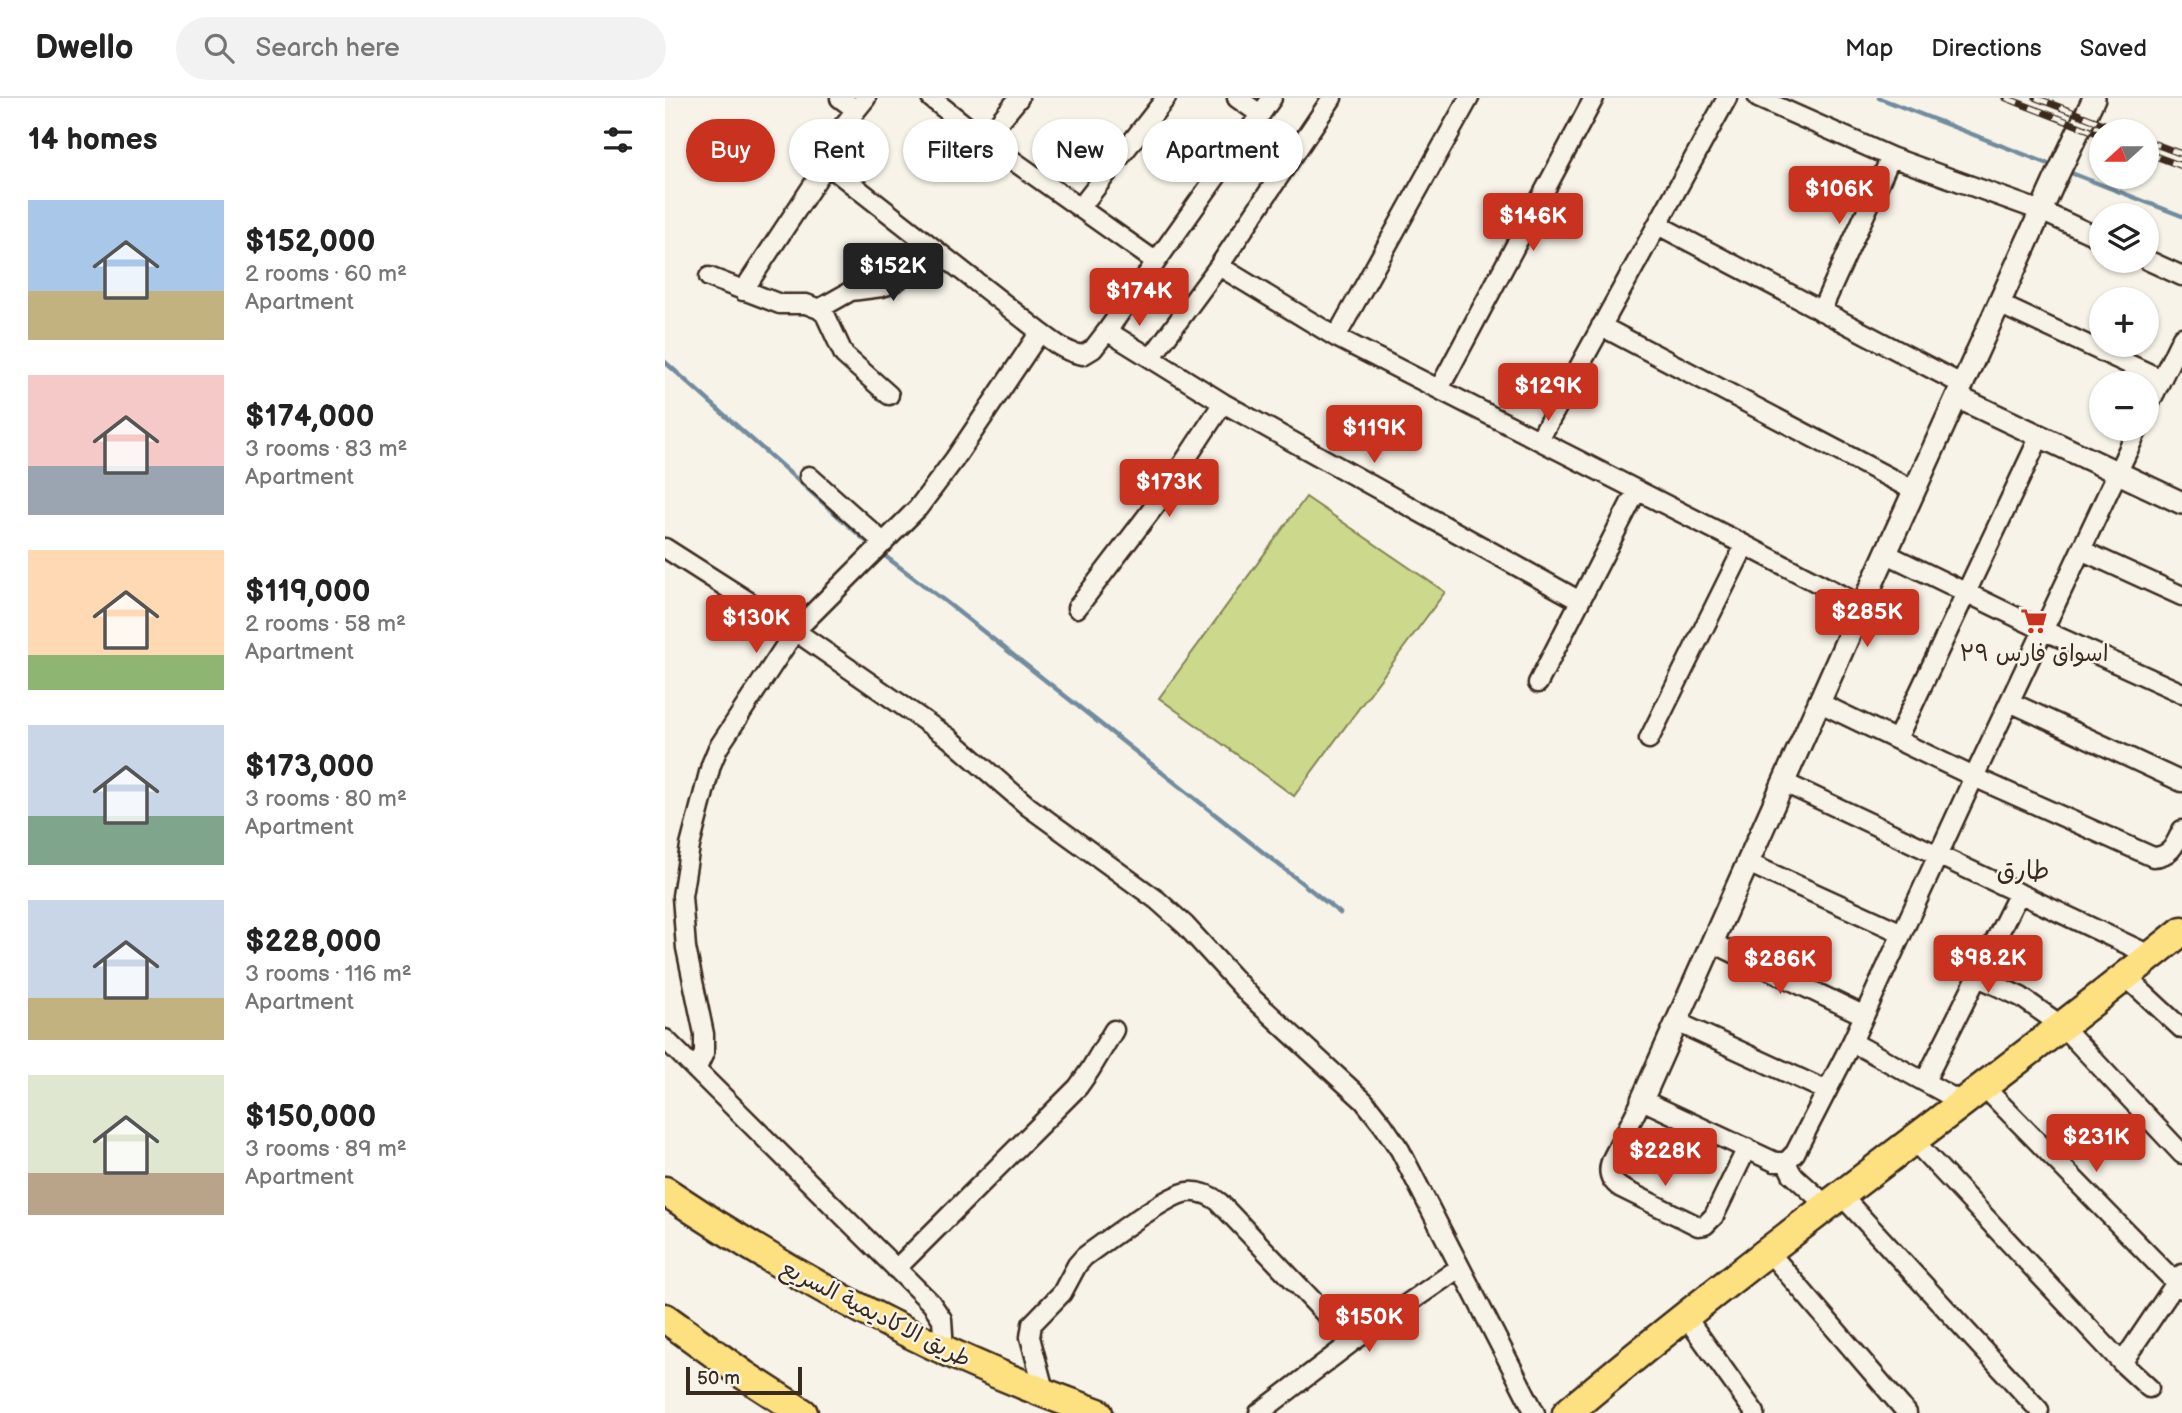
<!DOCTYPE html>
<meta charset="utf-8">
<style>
:root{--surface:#fff;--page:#f2f2f2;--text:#222;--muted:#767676;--line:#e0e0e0;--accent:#c8321e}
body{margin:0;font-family:"Balsamiq Sans","Playpen Sans Arabic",sans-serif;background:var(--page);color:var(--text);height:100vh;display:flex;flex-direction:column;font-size:26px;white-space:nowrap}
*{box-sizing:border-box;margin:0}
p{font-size:23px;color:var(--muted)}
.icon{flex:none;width:38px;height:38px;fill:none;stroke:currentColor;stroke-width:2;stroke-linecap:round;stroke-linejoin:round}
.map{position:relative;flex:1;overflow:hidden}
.details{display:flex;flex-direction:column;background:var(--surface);width:665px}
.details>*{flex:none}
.top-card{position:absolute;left:21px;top:21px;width:665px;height:63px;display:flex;gap:14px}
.needle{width:46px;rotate:249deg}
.fabs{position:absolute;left:1424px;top:21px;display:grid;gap:14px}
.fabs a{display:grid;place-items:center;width:70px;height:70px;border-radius:50%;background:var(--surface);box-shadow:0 2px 5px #0004;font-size:35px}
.scale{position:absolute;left:21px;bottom:18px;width:116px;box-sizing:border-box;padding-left:7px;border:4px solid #3b2a1e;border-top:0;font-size:19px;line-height:24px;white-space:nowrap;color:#3b2a1e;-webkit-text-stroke:5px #f7f3e8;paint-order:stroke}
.price{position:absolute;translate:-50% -60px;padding:0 16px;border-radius:7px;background:var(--accent);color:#fff;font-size:23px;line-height:46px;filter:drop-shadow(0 2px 4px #0008)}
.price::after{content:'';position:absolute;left:50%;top:42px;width:21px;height:16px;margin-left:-10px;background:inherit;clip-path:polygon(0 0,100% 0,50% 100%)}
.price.active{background:#222;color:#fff}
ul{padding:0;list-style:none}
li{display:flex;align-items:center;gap:21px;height:175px;padding:0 28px}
li span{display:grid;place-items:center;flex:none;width:196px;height:140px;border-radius:0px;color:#555}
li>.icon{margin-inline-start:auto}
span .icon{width:84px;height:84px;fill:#fffc;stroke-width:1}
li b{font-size:30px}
h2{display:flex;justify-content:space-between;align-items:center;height:84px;padding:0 28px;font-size:30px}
.chip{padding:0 24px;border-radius:32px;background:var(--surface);box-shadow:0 2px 5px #0004;font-size:24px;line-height:63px}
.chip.active{background:var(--accent);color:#fff}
header{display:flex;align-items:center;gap:42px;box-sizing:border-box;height:98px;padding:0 35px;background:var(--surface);border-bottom:2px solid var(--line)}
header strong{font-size:33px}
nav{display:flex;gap:38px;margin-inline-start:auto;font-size:24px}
.search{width:490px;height:63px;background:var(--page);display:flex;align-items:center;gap:18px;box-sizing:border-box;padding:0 24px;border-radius:38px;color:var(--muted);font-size:26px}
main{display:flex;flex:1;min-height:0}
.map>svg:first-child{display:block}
.green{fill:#ccd98c;stroke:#848255;stroke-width:2}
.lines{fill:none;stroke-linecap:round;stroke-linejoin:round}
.stream{stroke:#728c9f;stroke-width:4.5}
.minor-casing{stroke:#3b2a1e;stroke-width:23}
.tertiary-casing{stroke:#3b2a1e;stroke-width:26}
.primary-casing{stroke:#3b2a1e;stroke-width:33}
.trunk-casing{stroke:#3b2a1e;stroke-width:33}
.minor{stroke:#f7f3e8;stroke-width:18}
.tertiary{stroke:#f7f3e8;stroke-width:21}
.primary{stroke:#fde080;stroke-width:28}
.trunk{stroke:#fde080;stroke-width:28}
.rail-casing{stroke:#3b2a1e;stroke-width:7}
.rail{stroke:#f7f3e8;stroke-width:4.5;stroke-dasharray:13;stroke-linecap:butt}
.labels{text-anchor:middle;stroke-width:5;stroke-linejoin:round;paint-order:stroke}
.poi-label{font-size:23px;fill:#3b2a1e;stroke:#f7f3e8}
.street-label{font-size:23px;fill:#3b2a1e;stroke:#f7f3e8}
.quarter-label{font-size:26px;fill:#3b2a1e;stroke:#f7f3e8}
</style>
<header>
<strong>Dwello</strong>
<div class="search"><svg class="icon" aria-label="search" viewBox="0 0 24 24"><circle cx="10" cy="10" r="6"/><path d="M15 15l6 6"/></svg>Search here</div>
<nav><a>Map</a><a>Directions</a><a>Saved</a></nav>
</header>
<main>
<section class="details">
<h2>14 homes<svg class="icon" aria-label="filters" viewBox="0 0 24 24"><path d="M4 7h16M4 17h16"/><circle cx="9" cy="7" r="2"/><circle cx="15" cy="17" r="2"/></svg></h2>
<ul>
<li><span style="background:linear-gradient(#a9c7e8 65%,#c2b280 0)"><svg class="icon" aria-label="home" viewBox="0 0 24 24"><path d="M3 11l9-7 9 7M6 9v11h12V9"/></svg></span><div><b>$152,000</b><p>2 rooms · 60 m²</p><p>Apartment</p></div></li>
<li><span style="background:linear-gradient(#f6c9c9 65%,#9aa5b1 0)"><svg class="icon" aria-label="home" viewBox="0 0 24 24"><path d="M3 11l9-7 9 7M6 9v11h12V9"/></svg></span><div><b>$174,000</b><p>3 rooms · 83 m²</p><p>Apartment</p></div></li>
<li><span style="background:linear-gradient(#ffd9b3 75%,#8fb573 0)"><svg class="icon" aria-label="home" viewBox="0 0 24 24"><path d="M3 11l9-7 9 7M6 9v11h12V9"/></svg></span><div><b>$119,000</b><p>2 rooms · 58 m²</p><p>Apartment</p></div></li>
<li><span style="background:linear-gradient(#c9d6e8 65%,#7fa58c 0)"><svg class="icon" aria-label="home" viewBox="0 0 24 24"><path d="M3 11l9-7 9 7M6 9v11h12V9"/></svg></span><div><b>$173,000</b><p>3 rooms · 80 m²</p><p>Apartment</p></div></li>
<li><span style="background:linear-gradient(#c9d6e8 70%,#c2b280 0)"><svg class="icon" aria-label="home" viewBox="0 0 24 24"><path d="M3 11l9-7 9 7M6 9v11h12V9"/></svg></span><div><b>$228,000</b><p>3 rooms · 116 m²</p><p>Apartment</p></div></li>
<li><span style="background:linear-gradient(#dfe7d0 70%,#b9a48a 0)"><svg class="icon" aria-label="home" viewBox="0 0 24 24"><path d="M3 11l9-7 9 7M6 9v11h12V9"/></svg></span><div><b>$150,000</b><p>3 rooms · 89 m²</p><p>Apartment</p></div></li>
</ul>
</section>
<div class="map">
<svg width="1517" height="1315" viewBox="0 0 1517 1315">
<rect width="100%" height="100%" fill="#f7f3e8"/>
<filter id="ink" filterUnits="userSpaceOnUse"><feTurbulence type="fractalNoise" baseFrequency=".0143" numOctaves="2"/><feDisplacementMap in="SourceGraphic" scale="14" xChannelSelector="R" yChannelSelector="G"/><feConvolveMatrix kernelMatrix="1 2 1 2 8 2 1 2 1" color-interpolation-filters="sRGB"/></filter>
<g filter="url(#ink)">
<path class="green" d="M641,399l139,95 -151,204 -135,-98z"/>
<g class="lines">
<path class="stream" d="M1214,0l175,68
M1401,73l116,45
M0,264l209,186
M216,455l65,49 394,311"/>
<defs>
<path id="minor" d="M175,0l16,12
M201,0l-35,43c-4,12 -3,19 3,29l206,162c14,10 26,21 43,23l10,-6 14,-18 165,-233
M266,0l53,42 171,121
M572,0l23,16
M1093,0l133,59 150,54 61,28
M319,42l35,-42
M415,110l86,-110
M993,127l305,160
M1482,162l35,16
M554,168l117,71 409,208 117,61
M44,179l71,27h26l13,5 6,5 19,41 45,40
M78,193l86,-130
M1334,206l162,75
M154,211l32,-18 31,-4 9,-3 8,-5 30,-34
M1156,213l70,-154
M936,228l314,165
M442,233l116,72 357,198
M671,239l133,-239
M486,260l68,-92 113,-168
M774,291l155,-291
M1482,311l35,-72
M874,342l188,-342
M144,378l75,67
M0,450l130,83 154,107 80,69 128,93 28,25 65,71 114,105 19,24 17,25 135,263
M1416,452l101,46
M1222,456l156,76 139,63
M412,510l80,-105 66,-100
M873,585l99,-193
M1345,604l172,80
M1155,605l154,74 179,80c18,-1 22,-12 29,-27
M984,641l96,-194
M1232,641l143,-303
M1120,685l367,173
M1083,765l154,70
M1048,845l150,72
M1311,878l45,21 41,29 120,128
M1460,878l57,53
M1012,924l150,69
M0,941l266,264 11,16 2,31
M1187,944l111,61
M31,972l8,-17v-19l-18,-86 -4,-52 8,-50 21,-81 7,-17 77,-117 123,-123 36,-48 86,-128
M1260,983l94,-188
M1319,989l198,202
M1249,1043l208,222 27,25
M1082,1050l-33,68 -9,9 -7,1 -6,-3 -71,-35c-12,-8 -14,-17 -9,-29l30,-59 133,62h11l9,-9 57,-111 122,-265 164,-348
M1121,1064l6,12 35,32
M1176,1097l198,215
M1104,1154l138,161
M231,1171l182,-182 12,-17 24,-40
M1021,1219l69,96
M1457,1265l60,-89
M380,1296l-15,-57 2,-13 30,-31 15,-28 7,-8c19,-14 84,-63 104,-65 12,-1 22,3 31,10l133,140
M594,1315l93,-71 107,-74"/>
<path id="tertiary" d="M1292,299l225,106
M977,1002l220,-494 193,-426 39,-82"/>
<path id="primary" d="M902,1315c199,-168 413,-318 615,-482"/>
<path id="trunk" d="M0,1093c135,91 280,168 433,222
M0,1220l79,57 59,38"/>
</defs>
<use href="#minor" class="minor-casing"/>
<use href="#tertiary" class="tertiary-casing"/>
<use href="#primary" class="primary-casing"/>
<use href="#trunk" class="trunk-casing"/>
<use href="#minor" class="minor"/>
<use href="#tertiary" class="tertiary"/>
<use href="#primary" class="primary"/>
<use href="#trunk" class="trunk"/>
<defs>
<path id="rail" d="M1341,0l96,37
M1371,0l86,33
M1482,43l35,13
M1482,55l35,13"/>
</defs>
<use href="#rail" class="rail-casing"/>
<use href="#rail" class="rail"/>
</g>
</g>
<defs>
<symbol id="supermarket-bare" viewBox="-9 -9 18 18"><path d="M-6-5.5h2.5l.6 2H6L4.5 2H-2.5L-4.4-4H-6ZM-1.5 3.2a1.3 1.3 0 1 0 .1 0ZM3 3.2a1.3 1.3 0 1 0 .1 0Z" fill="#c8321e" stroke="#f7f3e8" stroke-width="2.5" paint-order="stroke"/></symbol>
</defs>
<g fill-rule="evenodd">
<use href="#supermarket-bare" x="1350" y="504" width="38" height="38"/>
</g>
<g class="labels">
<g class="poi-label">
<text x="1369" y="563">اسواق فارس ٣٩</text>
</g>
<g class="street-label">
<text transform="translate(211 1215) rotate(27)" y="8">طريق الاكاديمية السريع</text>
</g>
<g class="quarter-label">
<text x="1358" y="781">طارق</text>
</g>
</g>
</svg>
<div class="fabs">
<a><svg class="needle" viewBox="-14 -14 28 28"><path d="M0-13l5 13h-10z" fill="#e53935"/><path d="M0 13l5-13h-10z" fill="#767676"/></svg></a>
<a><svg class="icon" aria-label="layers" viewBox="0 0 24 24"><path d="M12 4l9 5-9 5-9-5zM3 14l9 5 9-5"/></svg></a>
<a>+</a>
<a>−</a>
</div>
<div class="scale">50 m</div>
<b class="price" style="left:1174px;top:128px">$106K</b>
<b class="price" style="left:868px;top:155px">$146K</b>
<b class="price active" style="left:228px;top:205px">$152K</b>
<b class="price" style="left:474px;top:230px">$174K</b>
<b class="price" style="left:883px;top:325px">$129K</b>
<b class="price" style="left:709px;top:367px">$119K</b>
<b class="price" style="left:504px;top:421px">$173K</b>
<b class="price" style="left:1202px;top:551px">$285K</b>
<b class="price" style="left:91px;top:557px">$130K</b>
<b class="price" style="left:1323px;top:897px">$98.2K</b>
<b class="price" style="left:1115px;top:898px">$286K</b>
<b class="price" style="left:1431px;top:1076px">$231K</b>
<b class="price" style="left:1000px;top:1090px">$228K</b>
<b class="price" style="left:704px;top:1256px">$150K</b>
<div class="top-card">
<a class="chip active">Buy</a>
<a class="chip">Rent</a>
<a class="chip">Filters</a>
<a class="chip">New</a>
<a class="chip">Apartment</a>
</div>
</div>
</main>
